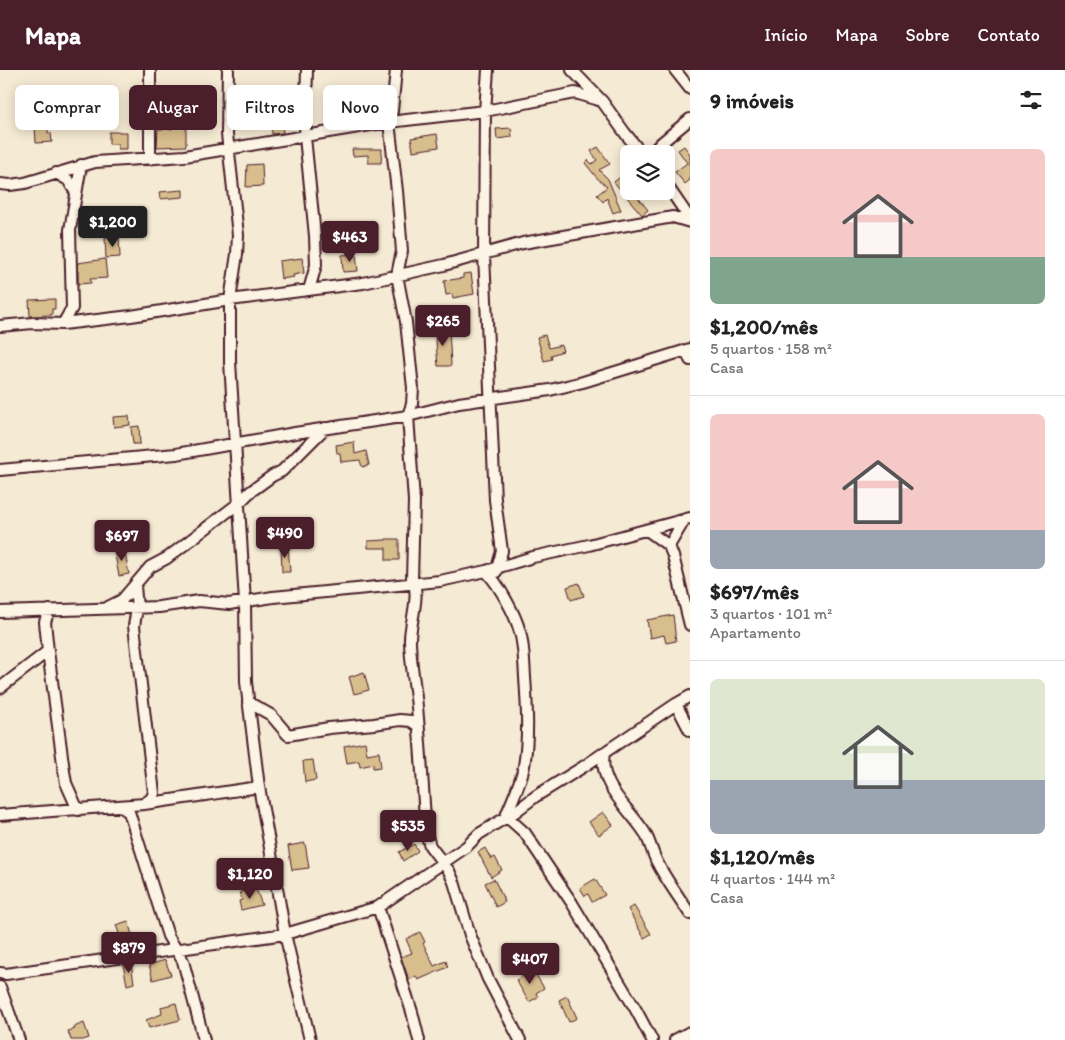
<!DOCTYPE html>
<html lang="pt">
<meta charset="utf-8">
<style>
:root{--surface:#fff;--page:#f2f2f2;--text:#222;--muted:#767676;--line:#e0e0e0;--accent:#4a1f2b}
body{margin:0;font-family:Itim,sans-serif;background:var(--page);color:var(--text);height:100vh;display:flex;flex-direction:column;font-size:19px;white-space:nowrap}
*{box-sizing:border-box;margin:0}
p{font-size:16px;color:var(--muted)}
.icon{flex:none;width:28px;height:28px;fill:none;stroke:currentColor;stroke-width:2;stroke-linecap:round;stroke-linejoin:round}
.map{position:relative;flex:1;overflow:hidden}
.side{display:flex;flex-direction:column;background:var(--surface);width:375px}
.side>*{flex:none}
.banner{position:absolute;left:15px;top:15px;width:475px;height:45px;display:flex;gap:10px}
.tools{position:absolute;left:620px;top:75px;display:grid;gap:10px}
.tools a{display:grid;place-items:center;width:55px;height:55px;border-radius:8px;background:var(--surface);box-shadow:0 2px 12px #0003;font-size:25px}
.price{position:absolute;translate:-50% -42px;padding:0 11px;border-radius:5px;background:var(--accent);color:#fff;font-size:16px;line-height:32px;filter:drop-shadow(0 1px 2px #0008)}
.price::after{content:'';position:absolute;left:50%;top:30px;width:15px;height:11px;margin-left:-8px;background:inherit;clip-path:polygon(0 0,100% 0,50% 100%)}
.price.current{background:#222;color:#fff}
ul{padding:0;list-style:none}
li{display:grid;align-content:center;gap:10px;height:265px;padding:0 20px}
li+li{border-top:1px solid var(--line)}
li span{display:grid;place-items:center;height:155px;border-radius:8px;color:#555}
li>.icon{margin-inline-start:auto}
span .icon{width:90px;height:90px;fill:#fffc;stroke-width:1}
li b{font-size:21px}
h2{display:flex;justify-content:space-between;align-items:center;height:60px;padding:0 20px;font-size:21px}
.chip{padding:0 18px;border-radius:8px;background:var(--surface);box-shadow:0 2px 12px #0003;font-size:18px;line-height:45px}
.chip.current{background:var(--accent);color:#fff}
header{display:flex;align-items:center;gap:30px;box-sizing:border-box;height:70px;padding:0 25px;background:var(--accent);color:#fff}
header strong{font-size:24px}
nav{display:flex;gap:28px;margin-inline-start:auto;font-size:18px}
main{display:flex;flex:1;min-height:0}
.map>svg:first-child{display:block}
.building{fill:#d8bd8d;stroke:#4a1f2b}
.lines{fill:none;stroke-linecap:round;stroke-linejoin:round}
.minor-casing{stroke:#4a1f2b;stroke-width:14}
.minor{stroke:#fcf5e5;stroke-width:10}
</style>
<header>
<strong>Mapa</strong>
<nav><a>Início</a><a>Mapa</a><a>Sobre</a><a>Contato</a></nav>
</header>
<main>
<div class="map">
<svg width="690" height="970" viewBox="0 0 690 970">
<rect width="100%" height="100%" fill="#f5ead3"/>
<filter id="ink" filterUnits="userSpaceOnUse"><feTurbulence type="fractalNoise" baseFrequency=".02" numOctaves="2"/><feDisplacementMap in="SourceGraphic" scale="10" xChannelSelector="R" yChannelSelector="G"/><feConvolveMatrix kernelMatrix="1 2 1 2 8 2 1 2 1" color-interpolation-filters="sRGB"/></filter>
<g filter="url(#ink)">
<path class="building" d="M254,36v12h-13v-11z
M270,40l11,1 2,22 -11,1z
M48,55v8h3l1,9 -16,1 -1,-17z
M172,55h14v21l-29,1 1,-18h14z
M511,58l1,9 -15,2 -1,-10z
M109,62h18v17h-9v-5h-9z
M437,64l2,13 -26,4 -2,-13z
M684,76l6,8v26l-5,4 -10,-12 12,-9 -9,-13z
M598,77l12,17 -11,6 9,9 13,31 -8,3 -6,-15 -4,4 -6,-7 10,-8 -10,-9 -12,-15 3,-3 4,4 5,-4 -6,-9z
M352,79h30l-1,14h-13v-8l-15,1z
M262,94l1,22 -17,1 1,-22z
M629,100v21h4l15,19 -6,5 -28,-33z
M183,120v7l-23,2 -1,-7z
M119,167l1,20 -14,1 -1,-20z
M356,184l2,17 -15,1 -1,-17z
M302,188l2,15 -11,2 1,2 -13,2 -2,-18z
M105,189l2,19 -17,1 1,4 -13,1v-21z
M471,203l3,21 -21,4 -1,-4 -6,1 -2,-14 19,-3v-4z
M55,229v10h-3v6l-22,1 -1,-16z
M449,258l2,37 -2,1h-11l-3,-36z
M545,265l4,13 12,-3 2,6 -12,4 1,4 -8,2 -7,-24z
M129,346l1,9 -16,2 -1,-10z
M139,356l1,18h-7l-2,-17z
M354,372l1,12 11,-3 3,14 -7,2 -2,-7 -19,2 -1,-9h-3l-1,-8z
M386,469h13v21h-13v-12h-18v-7l18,-1z
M281,476h7l2,26h-8z
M124,478l5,26 -10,2 -5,-26z
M579,513l5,13 -13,4 -4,-13z
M673,545l3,26 -10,2 -2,-8 -14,3 -3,-18z
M364,602l5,18 -15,4 -5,-17z
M365,672l2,12 12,-2 2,15 -8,1v-4l-13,3 -1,-6 -12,2 -3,-17z
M313,690l3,20 -11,2 -2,-21z
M603,742l10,13 -14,10 -10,-13z
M305,773l4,25 -17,2 -4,-24z
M414,774l4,7 -15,10 -4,-9z
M485,778l6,11 4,-2 7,13 -11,7 -13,-25z
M494,809l11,23 -9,5 -11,-24z
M595,809l10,16 -13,7 -4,-8 -3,2 -5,-8z
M256,819l6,16 -21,5 -2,-9 3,-1 -2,-8z
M634,836l17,28 -7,4 -16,-29z
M128,851l4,14 -11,4 -5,-14z
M420,862l5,10 -2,1 11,23 12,-5 2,6 -30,13 -2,-4 -7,4 -8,-23 11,-4 -6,-14z
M165,890l6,15 -18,5 -4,-15z
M131,893l3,20 -7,2 -4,-21z
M533,900l11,18 -8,5 2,4 -9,5 -13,-22z
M567,926l10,22 -8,4 -10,-22z
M176,933l4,17 -31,8 -3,-8 16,-6 -1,-7z
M84,953l5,15 -6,2h-12l-3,-9 7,-2 -1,-2z"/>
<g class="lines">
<defs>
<path id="minor" d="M150,0v89
M228,0l-1,64 11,101 -1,19 -7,46v62l15,240 1,80 13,105 10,55 16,92 25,106
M307,0l-2,67 10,99 1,29 -7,25
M396,0l-4,41 -3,11 8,69 5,60 -5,24 9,47 7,66 -1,16 -4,12 6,85 -2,79c9,13 -2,43 -2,59 0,22 5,46 7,68 4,42 6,84 9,126l4,13 19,25 5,11 16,53 18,44 32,61
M488,0l-3,41 -1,144 11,245 7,51 -6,21
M572,0l30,31 23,32 17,21
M675,0l15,19
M651,84l9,-10 30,-25
M56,103l12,7 8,13
M0,114l10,1 15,-2 70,-21 90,-6 204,-34 96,-11 90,-18 27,8
M666,114l24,35
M63,254l9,-16 -2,-78 11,-65
M0,256l33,-3 30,1 68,-8 99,-16 133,-17 81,-18 79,-22 150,-26 17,5
M686,280l4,10
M0,400l176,-16 119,-21 113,-17 51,-13 91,-13 33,-8 107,-33
M647,460l22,16 4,10 17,69
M669,476l16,-27
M486,501c13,14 29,42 34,61 4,14 4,30 5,45 2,30 4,59 -1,89 -3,17 -12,34 -18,50l19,17 47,70 64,107 16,30
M135,516l2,22 -3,18 20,167 -3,6 -6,4
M108,537l14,-7 28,-33 17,-9 72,-55 11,-11 22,-16 10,-5 43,-43
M49,540l-4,12 3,29 16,120 2,12 12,27
M0,542l159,-5 40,-6 30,3 44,-7 167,-16 46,-10 47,-14 56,-12 101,-27
M0,618l48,-37
M248,632l23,13 17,20 41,-7 45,-4 26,-4 11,1 7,5
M676,634l14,27
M604,683c-6,32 25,55 41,80 5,9 7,19 12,29 9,18 22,35 33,52
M120,736l9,6 39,124 15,25 21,79
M0,745l144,-11 115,-17
M378,837l34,105 7,28
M0,903l6,1 279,-40 93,-27 88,-60 13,-13 36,-22 21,-16 47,-29 93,-63 14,-8
M0,917l19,53
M675,970l15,-8"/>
</defs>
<use href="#minor" class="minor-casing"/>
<use href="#minor" class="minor"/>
</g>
</g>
</svg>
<div class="tools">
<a><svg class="icon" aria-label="layers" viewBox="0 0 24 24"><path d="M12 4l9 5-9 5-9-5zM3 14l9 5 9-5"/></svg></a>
</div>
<b class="price current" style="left:113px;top:178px">$1,200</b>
<b class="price" style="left:350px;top:193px">$463</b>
<b class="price" style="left:443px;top:277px">$265</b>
<b class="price" style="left:285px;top:489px">$490</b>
<b class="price" style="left:122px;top:492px">$697</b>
<b class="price" style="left:408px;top:782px">$535</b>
<b class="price" style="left:250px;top:830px">$1,120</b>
<b class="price" style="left:129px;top:904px">$879</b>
<b class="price" style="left:530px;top:915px">$407</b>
<div class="banner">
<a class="chip">Comprar</a>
<a class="chip current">Alugar</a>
<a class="chip">Filtros</a>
<a class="chip">Novo</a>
</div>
</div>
<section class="side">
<h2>9 imóveis<svg class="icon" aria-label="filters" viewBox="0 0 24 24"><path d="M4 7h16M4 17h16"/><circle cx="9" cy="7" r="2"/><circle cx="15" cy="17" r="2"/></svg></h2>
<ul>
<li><span style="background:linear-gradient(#f6c9c9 70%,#7fa58c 0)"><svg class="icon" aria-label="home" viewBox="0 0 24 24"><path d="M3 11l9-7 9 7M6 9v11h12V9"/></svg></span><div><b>$1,200/mês</b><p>5 quartos · 158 m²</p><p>Casa</p></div></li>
<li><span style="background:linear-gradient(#f6c9c9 75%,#9aa5b1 0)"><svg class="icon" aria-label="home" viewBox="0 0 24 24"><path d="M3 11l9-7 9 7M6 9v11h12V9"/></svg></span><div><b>$697/mês</b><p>3 quartos · 101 m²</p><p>Apartamento</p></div></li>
<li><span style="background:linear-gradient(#dfe7d0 65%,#9aa5b1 0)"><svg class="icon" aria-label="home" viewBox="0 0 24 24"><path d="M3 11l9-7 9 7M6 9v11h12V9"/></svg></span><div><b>$1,120/mês</b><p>4 quartos · 144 m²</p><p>Casa</p></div></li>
</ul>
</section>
</main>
